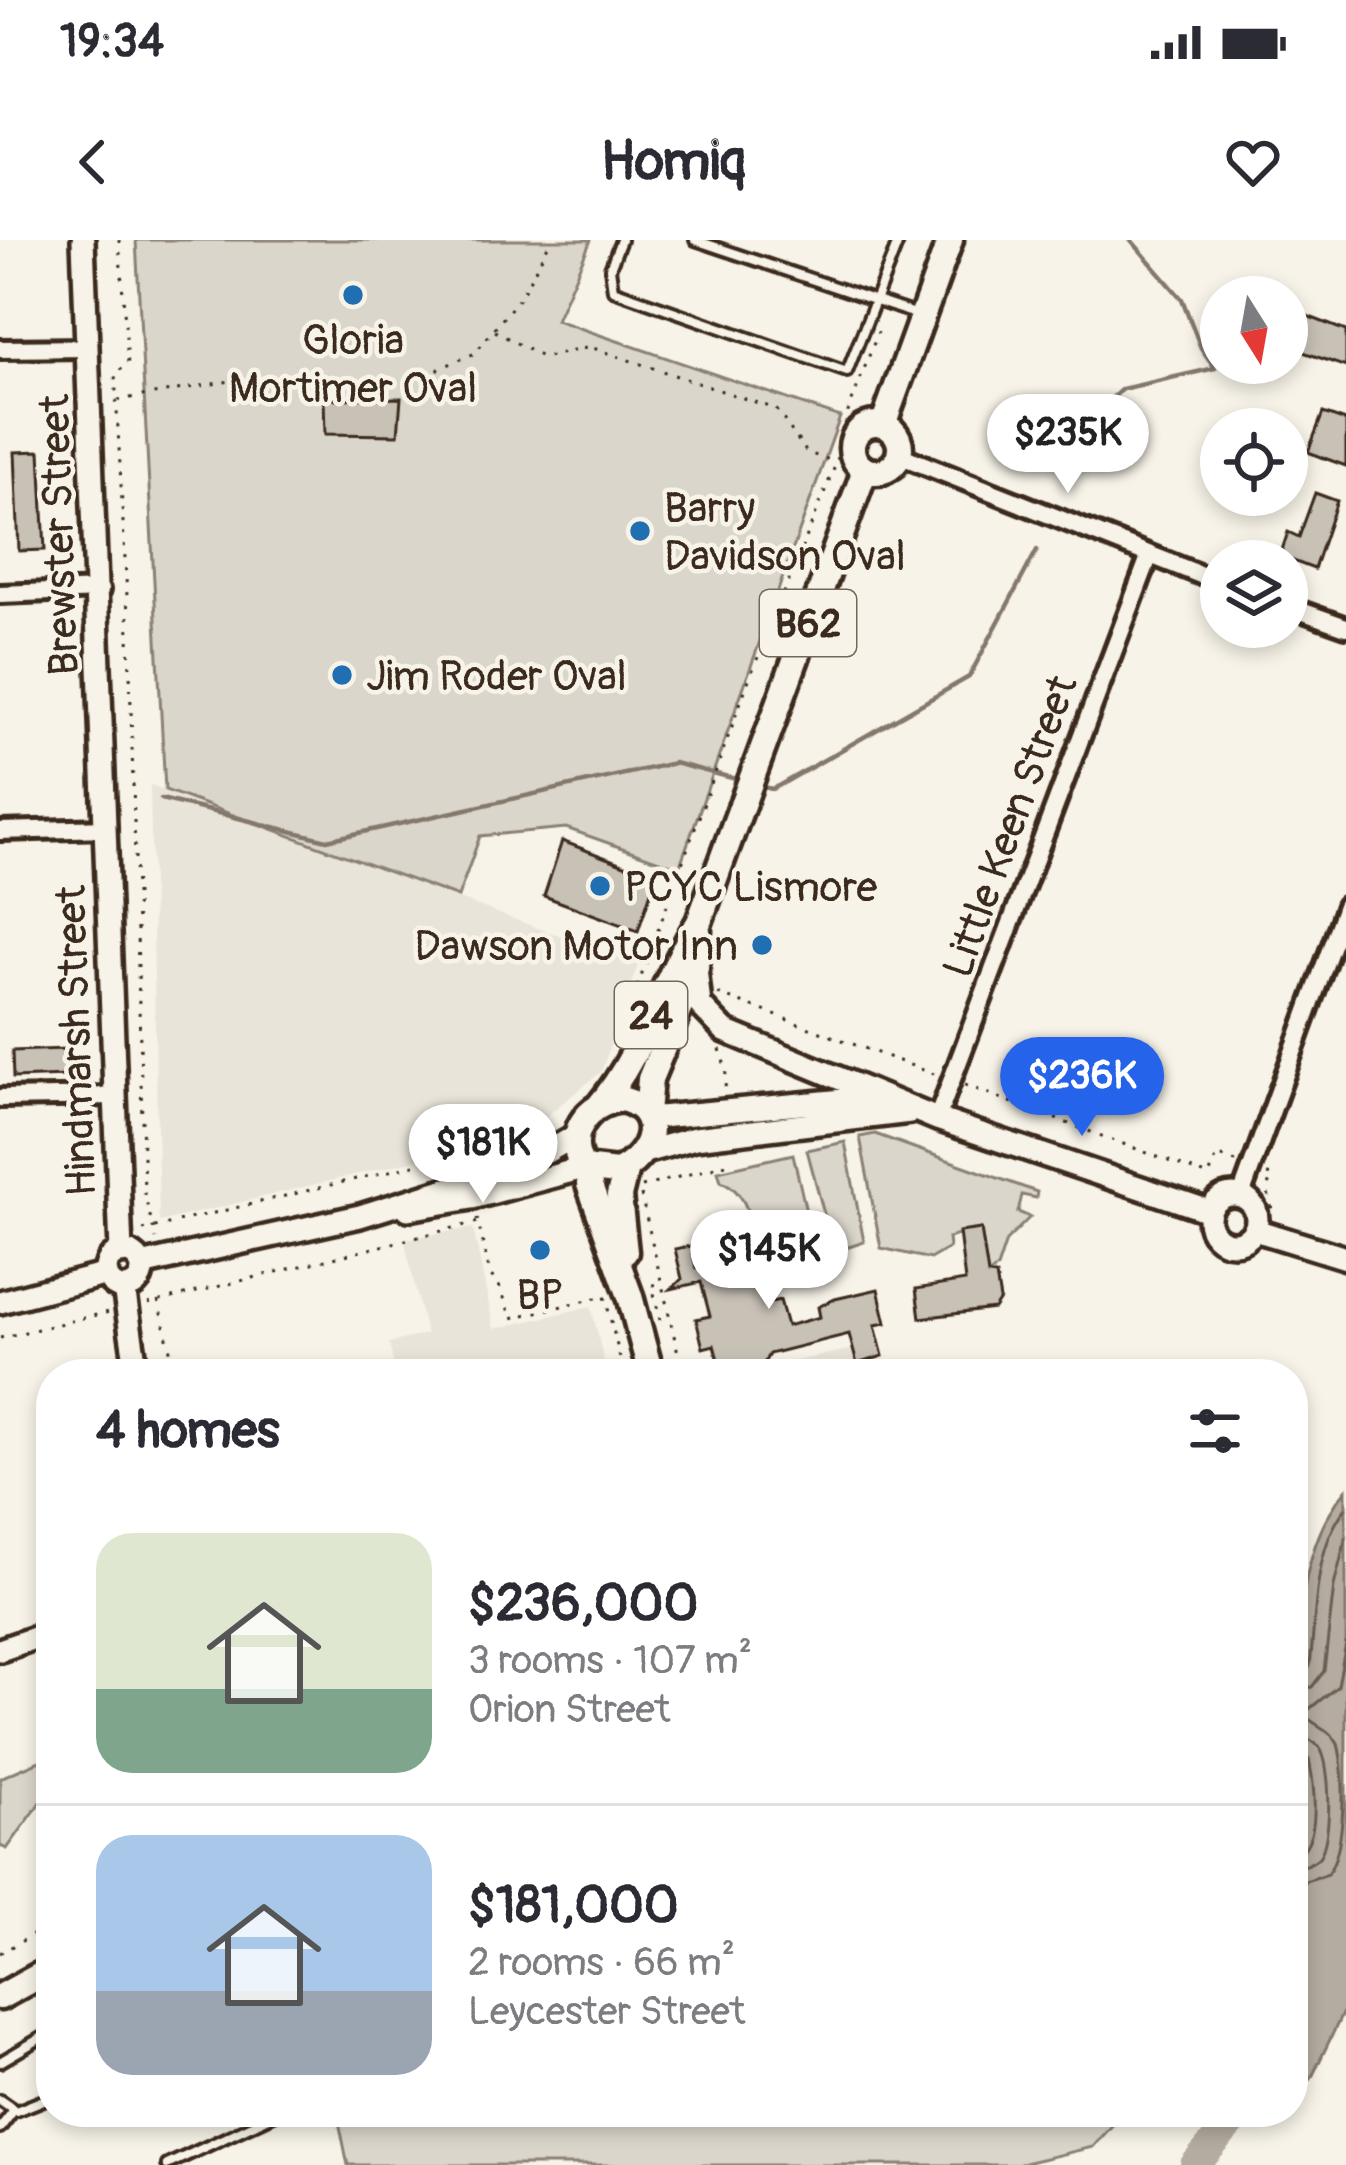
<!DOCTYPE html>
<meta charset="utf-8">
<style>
:root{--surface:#fff;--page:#f2f2f3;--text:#2b2b33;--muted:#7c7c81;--line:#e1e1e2;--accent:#2563eb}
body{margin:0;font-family:Pangolin,sans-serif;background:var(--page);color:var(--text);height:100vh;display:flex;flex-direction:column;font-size:45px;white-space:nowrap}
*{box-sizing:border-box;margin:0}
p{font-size:39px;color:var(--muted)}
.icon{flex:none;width:66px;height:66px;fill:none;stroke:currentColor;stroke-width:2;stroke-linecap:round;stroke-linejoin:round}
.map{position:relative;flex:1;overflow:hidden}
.panel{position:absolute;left:36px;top:1119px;width:1272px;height:768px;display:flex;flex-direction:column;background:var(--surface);border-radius:48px;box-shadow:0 6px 18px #0003}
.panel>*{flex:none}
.needle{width:78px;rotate:169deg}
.tools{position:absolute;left:1200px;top:36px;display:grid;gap:24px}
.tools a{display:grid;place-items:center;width:108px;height:108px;border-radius:50%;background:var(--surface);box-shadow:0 6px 18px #0003;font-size:60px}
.price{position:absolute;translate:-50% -102px;padding:0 27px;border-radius:42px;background:#fff;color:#222;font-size:39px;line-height:78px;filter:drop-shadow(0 3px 6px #0008)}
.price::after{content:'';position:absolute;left:50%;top:72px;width:36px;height:27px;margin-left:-18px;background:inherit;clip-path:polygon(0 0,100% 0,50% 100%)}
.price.current{background:var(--accent);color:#fff}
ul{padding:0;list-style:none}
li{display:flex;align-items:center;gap:36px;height:300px;padding:0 60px}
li+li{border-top:3px solid var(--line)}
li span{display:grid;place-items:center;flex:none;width:336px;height:240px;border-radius:36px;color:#555}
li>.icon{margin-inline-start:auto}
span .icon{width:144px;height:144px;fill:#fffc;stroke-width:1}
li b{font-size:51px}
h2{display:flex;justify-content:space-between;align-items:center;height:144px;padding:0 60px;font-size:51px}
.status{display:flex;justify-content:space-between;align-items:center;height:84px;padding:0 60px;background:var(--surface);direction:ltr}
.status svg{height:33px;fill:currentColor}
header{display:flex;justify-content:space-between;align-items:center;height:156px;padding:0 60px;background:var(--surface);font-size:54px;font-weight:700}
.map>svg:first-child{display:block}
.built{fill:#e9e4d9}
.green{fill:#dbd6cb;stroke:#8b8074;stroke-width:3}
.water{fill:#b4aca0;stroke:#84786c;stroke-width:3}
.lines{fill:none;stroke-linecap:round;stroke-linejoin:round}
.shore{stroke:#6b5e52;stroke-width:3}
.stream{stroke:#84786c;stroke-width:4.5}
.river{stroke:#b4aca0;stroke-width:30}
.building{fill:#c8c1b6;stroke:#3b2a1e;stroke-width:3}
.service-casing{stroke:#3b2a1e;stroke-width:16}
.minor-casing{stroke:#3b2a1e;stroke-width:26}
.tertiary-casing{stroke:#3b2a1e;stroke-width:30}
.primary-casing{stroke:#3b2a1e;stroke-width:33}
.path{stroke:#3b2a1e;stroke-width:3;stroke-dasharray:3 9;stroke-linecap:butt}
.service{stroke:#f7f3e8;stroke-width:8}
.minor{stroke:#f7f3e8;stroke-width:16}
.tertiary{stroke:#f7f3e8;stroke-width:21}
.primary{stroke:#f7f3e8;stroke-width:24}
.poi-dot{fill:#1f6fb2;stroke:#f7f3e8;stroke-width:4.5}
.labels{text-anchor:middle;stroke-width:9;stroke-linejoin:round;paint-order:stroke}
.shield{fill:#f7f3e8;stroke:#73665b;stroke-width:3}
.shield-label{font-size:39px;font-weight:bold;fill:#3b2a1e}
.poi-label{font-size:42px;fill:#3b2a1e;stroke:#f7f3e8;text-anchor:start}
.street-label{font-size:42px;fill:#3b2a1e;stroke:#f7f3e8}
</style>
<div class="status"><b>19:34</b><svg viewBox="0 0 49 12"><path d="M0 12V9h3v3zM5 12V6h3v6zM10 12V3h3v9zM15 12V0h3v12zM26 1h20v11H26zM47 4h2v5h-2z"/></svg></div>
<header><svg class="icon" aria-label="back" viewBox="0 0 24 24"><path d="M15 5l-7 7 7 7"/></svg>Homiq<svg class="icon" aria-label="heart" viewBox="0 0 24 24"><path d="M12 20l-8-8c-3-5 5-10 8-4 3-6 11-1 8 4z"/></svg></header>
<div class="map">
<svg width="1346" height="1925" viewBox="0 0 1346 1925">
<rect width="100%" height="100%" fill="#f7f3e8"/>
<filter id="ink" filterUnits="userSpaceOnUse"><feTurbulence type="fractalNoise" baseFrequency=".00833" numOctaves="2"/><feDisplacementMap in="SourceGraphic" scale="24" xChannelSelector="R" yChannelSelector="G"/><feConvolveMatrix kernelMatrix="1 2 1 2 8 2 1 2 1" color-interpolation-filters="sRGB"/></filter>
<g filter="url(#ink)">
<path class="built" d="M150,545l488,180 -37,107 -77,62 -365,88z
M473,988l21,101 97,-23 16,68h-211l-7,-31 37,-9 -22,-95z
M853,1109l9,25h-128z"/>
<path class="green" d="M136,0h455l-35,80 284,97 -161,451 -113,-40 -86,8 -22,61 -293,-107z
M875,894l162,58 -1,6 -14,-3 -4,17 12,5 -24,24 -9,27 -9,7 -8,-46 -32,9 1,10 -19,11 -49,-11 -21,-111z
M845,902l19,100 -30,10 -27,-102z
M793,914l21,93 -39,15 -27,-39c2,-17 -11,-36 -27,-42l-3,-10z
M51,1516v32l-44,61 -7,-3v-68z
M337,1872h787l-31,35 -77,18h-668z"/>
<path class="water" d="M1346,1250v516l-35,73 -18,-7c0,-58 -5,-119 0,-176 3,-34 8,-68 8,-102 0,-93 -20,-228 45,-304z"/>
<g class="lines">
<path class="shore" d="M1293,1436l11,-2 6,-8c6,-49 3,-118 36,-158
M1293,1451l19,-4 12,-16 10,-85 12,-48
M1293,1497c10,0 18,1 26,10 13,15 13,95 0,110 -8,8 -16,9 -26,10
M1293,1512l16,7c5,24 11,72 -6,91l-10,2
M1293,1645l34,-11c19,-24 19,-101 11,-130 -8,-16 -25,-19 -35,-30l35,-28 8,-43"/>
<path class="stream" d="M1111,159l11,-10 93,-21 -14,-20 -19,-49 -51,-59
M756,545l16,4 8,-4 189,-108 68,-127
M161,559l166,41 347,-77 66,17"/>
<path class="river" d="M1195,1925l45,-53"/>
</g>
<path class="building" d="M1302,74l44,17v36l-57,-20z
M401,158l-3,37 -73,-1 -1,-35z
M1323,173l23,8v45l-38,-14z
M40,211l5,99 -26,1 -4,-99z
M1315,253l22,8 -23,68 -34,-13 8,-24 11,5z
M562,601l94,36 -18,54 -94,-35z
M66,809l1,27 -54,2 -1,-27z
M981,989l7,46 8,1 4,24 -6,9 -74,9 -4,-29 49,-8 -6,-49z
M723,1001l19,6 14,-3 15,58 9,-2 7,26 33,-9 -2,-10 17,-8 43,-10 8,34 -11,2 8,31 -26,8 -8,-30 -80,20 -11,20h-12l-14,-10 -12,3 -6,-22 -11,3 -7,-29 14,-3 -9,-34 -30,7 11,-10 -7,-30 16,-3 5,21z"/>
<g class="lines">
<defs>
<path id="service" d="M621,0l-11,28 3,22 234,82 52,-132
M695,0l226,76
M0,1822l51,-30
M0,1860l16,11 35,-14
M0,1888l14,-18
M167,1925l113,-53"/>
<path id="minor" d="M0,109l89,-1
M899,215l322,128
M0,354l100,-4
M1287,366l59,21
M0,591l107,-3
M0,858l115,-2
M937,879l212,-562
M1241,956l105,-290"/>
<path id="tertiary" d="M83,0l38,1013
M696,728l4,37 25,26 212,88 272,92
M649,878l227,-21
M644,912l51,-14 215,-26
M1209 979a24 24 0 1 1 48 0a24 24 0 1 1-48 0Z
M408,969l64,-11 111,-30
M1255,990l91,28
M106 1030a18 18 0 1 1 36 0a18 18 0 1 1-36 0Z
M141,1025l219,-49 166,-52 49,-28
M124,1048l13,86
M0,1062l107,-28
M0,1410l51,-18"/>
<path id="primary" d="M852 208a24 24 0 1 1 48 0a24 24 0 1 1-48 0Z
M883,185l67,-185
M622,859c45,12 30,58 -5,73l-34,-4c-19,-32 3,-65 39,-69z
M599,866c45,-54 63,-124 100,-184l166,-452
M647,873l3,-34 46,-111 2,-38
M591,932l-2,12 41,112 21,78
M625,1012l-6,-56 7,-28
M0,1757l51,-28"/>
</defs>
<use href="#service" class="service-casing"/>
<use href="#minor" class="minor-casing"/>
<use href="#tertiary" class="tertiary-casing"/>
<use href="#primary" class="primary-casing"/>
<path class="path" d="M119,0l9,125 -13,8 14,261 15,559 12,46
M495,91l48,27 47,-11 186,62 31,44 27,8
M118,160l112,-19 73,-1 47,6 61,-5 64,-28 45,-56 31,-57
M718,754l216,80
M621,792l127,-350 89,-221 11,-49 30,-80
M720,809l6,21 -1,22
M965,845l244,91 8,-21 19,7
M424,918l1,5 108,-26
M1267,935l5,1 -5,12 6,26
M642,947l88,-24
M641,955l42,179
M477,978l13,56 11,15 10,29 94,-22 17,71
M143,990l280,-67
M158,1061l18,73
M148,1064l330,-82
M660,1080l-8,-35 8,-1
M0,1098l109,-26
M0,1713l51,-28"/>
<use href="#service" class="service"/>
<use href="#minor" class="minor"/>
<use href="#tertiary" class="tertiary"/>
<use href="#primary" class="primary"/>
</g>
</g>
<g class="poi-dot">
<circle cx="353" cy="55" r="12"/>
<circle cx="640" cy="291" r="12"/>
<circle cx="342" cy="435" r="12"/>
<circle cx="600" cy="646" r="12"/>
<circle cx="762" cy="705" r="12"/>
<circle cx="540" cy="1010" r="12"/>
</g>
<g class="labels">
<g class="shield">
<rect x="760" y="350" width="96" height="66" rx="9"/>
<rect x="615" y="742" width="72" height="66" rx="9"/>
</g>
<g class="shield-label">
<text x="808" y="397">B62</text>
<text x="651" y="789">24</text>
</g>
<g class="poi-label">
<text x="353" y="114" text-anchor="middle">Gloria<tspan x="353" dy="48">Mortimer Oval</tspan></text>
<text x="664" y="282">Barry<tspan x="664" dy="48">Davidson Oval</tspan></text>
<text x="366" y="450">Jim Roder Oval</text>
<text x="624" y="661">PCYC Lismore</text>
<text x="738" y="720" text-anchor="end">Dawson Motor Inn</text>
<text x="540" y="1069" text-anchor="middle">BP</text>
</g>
<g class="street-label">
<text transform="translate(58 295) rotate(-92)" y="15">Brewster Street</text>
<text transform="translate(1009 586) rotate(-70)" y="15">Little Keen Street</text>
<text transform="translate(75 801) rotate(-92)" y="15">Hindmarsh Street</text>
</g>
</g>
</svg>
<div class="tools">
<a><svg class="needle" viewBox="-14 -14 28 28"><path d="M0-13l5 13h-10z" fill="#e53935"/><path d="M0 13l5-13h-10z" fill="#7c7c81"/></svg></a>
<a><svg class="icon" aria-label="locate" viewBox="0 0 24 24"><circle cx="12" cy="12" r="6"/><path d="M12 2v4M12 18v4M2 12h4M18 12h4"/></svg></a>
<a><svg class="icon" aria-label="layers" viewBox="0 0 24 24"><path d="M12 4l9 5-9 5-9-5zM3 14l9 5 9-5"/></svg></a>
</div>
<b class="price" style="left:1068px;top:256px">$235K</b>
<b class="price current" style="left:1082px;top:899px">$236K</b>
<b class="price" style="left:483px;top:966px">$181K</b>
<b class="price" style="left:769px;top:1072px">$145K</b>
<section class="panel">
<h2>4 homes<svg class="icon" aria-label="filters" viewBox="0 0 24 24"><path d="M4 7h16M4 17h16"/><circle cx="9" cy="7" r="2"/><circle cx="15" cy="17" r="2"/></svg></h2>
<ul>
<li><span style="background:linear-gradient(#dfe7d0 65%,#7fa58c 0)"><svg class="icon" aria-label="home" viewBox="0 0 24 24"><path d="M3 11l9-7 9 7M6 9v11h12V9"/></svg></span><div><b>$236,000</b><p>3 rooms · 107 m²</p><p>Orion Street</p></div></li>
<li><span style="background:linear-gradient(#a9c7e8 65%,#9aa5b1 0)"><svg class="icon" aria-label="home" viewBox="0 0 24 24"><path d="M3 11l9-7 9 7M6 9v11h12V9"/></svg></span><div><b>$181,000</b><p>2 rooms · 66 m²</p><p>Leycester Street</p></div></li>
</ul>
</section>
</div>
